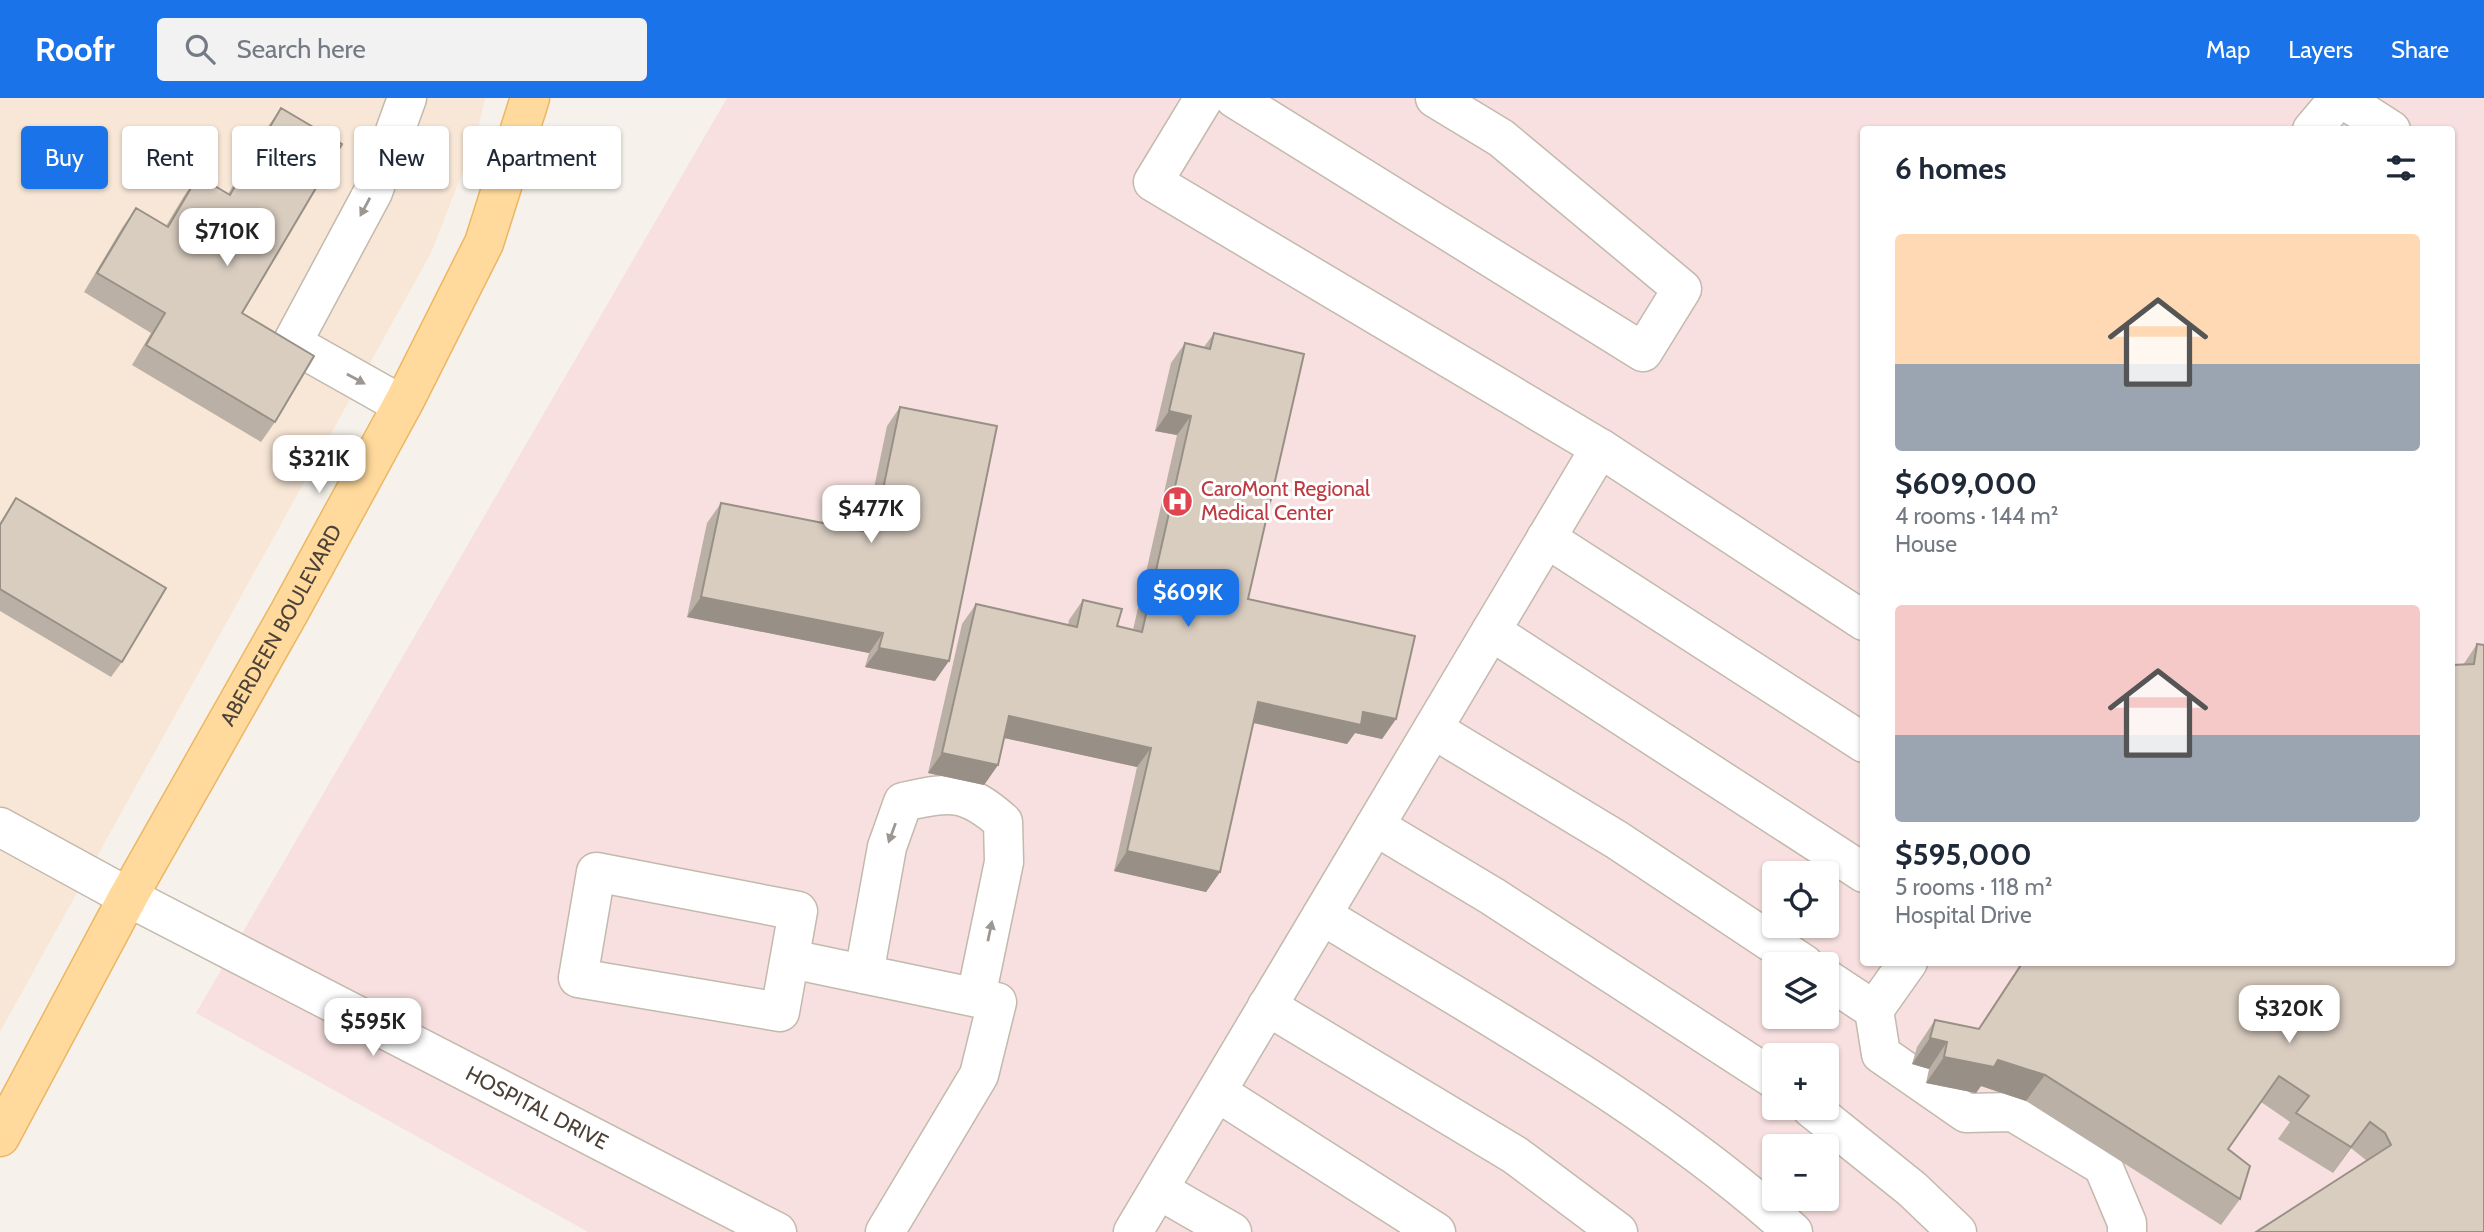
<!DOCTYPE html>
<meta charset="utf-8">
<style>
:root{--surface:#fff;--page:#f2f2f3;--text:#1f2937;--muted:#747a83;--accent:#1a73e8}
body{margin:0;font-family:Cabin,sans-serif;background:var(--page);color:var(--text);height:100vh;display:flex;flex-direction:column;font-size:26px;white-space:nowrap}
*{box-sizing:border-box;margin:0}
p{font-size:23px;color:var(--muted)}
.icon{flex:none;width:38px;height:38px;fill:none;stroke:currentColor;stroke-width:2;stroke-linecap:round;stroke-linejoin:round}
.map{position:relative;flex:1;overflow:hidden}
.side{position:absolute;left:1860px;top:28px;width:595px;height:840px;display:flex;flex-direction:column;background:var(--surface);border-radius:7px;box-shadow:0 2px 5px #0004}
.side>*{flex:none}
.banner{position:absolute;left:21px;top:28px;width:665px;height:63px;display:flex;gap:14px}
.buttons{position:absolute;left:1762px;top:763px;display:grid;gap:14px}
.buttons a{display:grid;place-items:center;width:77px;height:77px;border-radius:7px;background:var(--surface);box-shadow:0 2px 5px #0004;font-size:35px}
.price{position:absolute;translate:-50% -60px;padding:0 16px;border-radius:14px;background:#fff;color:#222;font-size:23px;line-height:46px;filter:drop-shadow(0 2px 4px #0008)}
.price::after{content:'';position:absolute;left:50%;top:42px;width:21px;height:16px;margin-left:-10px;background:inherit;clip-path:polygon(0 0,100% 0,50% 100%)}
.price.current{background:var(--accent);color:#fff}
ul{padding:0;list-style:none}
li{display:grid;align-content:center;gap:14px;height:371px;padding:0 35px}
li span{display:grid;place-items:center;height:217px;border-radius:7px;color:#555}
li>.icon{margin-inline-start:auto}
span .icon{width:126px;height:126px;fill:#fffc;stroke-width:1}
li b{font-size:30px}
h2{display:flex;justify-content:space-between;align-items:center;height:84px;padding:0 35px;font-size:30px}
.chip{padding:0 24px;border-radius:7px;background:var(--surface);box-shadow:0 2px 5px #0004;font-size:24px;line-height:63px}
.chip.current{background:var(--accent);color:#fff}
header{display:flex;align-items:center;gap:42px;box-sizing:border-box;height:98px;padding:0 35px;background:var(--accent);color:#fff}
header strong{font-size:33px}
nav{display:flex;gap:38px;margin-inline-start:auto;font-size:24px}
.search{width:490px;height:63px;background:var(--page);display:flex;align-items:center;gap:18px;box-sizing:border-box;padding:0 24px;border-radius:7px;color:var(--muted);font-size:26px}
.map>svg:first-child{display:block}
.commercial{fill:#f8e7d6}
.medical{fill:#f7e0df;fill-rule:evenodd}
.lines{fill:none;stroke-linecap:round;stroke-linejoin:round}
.minor-casing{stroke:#c3b9ad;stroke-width:41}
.major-casing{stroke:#ecb764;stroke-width:41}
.minor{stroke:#fff;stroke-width:38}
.major{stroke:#ffda9c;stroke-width:38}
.wall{fill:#bbb0a5}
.shaded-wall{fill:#989086}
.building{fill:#d9cdc0;stroke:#989086;stroke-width:2}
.oneway{fill:#9d9792}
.labels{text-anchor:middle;stroke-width:6;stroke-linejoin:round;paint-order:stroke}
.health-label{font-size:21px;fill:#be3a42;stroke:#fff;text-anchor:start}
.street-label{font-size:21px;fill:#4c4238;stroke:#fff}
</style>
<header>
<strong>Roofr</strong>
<div class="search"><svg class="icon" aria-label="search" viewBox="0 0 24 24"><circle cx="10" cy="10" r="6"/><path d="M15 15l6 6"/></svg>Search here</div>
<nav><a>Map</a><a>Layers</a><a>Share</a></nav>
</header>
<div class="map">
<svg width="2484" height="1134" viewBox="0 0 2484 1134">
<rect width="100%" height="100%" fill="#f6f2eb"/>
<path class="commercial" d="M0,0h485l-8,37 -46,118 -431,779z"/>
<path class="medical" d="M727,0h1757v1134h-1896l-392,-219zM1864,32h588v832h-588zM1774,775h53v53h-53zM1774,866h53v53h-53zM1774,957h53v53h-53zM1774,1048h53v53h-53z"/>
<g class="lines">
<defs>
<g id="minor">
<path d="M1204,0l-51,84 447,266"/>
<path d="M1234,0l409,254 39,-63 -181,-151 -66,-40"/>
<path d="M2341,0l50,32"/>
<path d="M2312,32l27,-32"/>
<path d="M402,307l-110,-62 81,-151 34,-94"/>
<path d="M1546,440l318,205"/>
<path d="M1491,533l373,242"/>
<path d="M1433,631l184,111 187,124"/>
<path d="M1375,728l117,70 282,183"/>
<path id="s1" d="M0,729l128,70 649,335"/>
<path d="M596,774l202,39 -18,101 -202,-34z"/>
<path d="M1322,817c161,99 330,190 471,317"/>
<path d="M791,861l206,43 -18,73 -94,157"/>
<path d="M1908,864l-34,48 7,44 85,59 47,-1 90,54 24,57v9"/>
<path d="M864,876l23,-127 16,-45c47,-10 62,-14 100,20l1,40 -28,135"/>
<path d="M1827,881l47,31"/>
<path d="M1267,908l248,149 103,77"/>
<path d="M1217,994l219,140"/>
<path d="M1811,1010l101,81 45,43"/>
<path d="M1159,1092l73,42"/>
<path d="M1133,1134l467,-784 264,173"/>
</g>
<g id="major">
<path id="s2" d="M0,1039l128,-240 162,-286 115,-211 79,-157 46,-145"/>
</g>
</defs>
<use href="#minor" class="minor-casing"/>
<use href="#major" class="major-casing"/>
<use href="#minor" class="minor"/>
<use href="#major" class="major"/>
</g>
<path class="wall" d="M281,10l-39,205 33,109 -14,20 -129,-77 19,-32 -67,-41 38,-64 14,-20 30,18 18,-30 14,-20 30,18 39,-66z
M1214,235l34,266 148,120 -14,20 -27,-6 -8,11 -94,-21 -33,149 -14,20 -92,-21 23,-104 -133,-29 -6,27 -14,20 -56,-12 34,-149 14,-20 92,21 1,-5 14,-20 34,26 16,4 44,-195 -22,-4 16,-68 14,-20 19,4z
M900,309l35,274 -70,-14 4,-14 -182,-36 20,-94 14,-20 144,28 22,-105z
M16,400l106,164 -11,15 -111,-66v-88z
M2477,546l7,588 -117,-71 -16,-13 -18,25 -55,-34 12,-17 -29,-20 -33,47 12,50 -19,26 -195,-124 -45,-15 -5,7 -50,-10 3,-14 -17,-5 5,-17 18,-27 43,9 42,-64 -3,-3h435l11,-297z"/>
<path class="shaded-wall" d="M1169,313l22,5 -14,19 -22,-4z
M701,499l182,36 -14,20 -182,-36z
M879,550l70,13 -14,20 -70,-14z
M1258,604l105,10 33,7 -14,20 -27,-6 -8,11 -102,-23z
M1009,618l142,32 -14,19 -142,-31z
M942,655l56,12 -14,20 -56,-12z
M1127,753l93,21 -14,20 -92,-21z
M1930,940l17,4 -18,27 -17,-5z
M1944,959l54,3 47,15 -19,26 -45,-15 -5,7 -50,-10z
M2370,1024l-19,26 -18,25 18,-26z"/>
<path class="building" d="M281,10l61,36 -100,169 72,43 -39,66 -129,-77 19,-32 -68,-40 39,-65 32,19 30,-51 32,19z
M1214,235l90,21 -56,245 167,37 -19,83 -33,-7 -2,13 -103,-23 -38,170 -93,-21 24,-103 -142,-32 -11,49 -56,-12 34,-149 101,23 6,-27 39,9 -5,17 25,6 49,-216 -22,-5 16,-68 25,6z
M900,309l97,19 -48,235 -70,-13 4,-15 -182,-36 20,-94 153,30z
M16,400l150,90 -44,74 -122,-73v-64z
M2477,546l7,1v587h-228l135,-87 -6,-12 -15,-11 -19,25 -55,-34 13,-17 -30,-20 -51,73 22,17 -10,33 -195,-124 -47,-15 -4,7 -50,-10 3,-15 -17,-4 5,-18 44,9 44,-67h429v-297l22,-1z"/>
<defs><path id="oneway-solid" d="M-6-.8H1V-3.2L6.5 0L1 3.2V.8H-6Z" transform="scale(1.75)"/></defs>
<g class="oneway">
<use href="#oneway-solid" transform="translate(365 109) rotate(118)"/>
<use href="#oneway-solid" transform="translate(356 281) rotate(29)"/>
<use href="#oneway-solid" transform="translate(892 735) rotate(110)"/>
<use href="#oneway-solid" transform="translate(990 833) rotate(-78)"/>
</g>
<defs>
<symbol id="hospital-disc" viewBox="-11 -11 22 22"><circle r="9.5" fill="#e0444e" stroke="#fff"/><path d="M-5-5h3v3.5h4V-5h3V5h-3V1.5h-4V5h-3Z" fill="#fff"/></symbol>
</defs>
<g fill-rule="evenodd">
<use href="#hospital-disc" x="1160" y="386" width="35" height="35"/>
</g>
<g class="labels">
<g class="health-label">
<text x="1201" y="398">CaroMont Regional<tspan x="1201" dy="24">Medical Center</tspan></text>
</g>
<g class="street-label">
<text dy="7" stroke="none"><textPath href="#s2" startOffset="584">ABERDEEN BOULEVARD</textPath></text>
<text dy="7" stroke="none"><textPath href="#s1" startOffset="606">HOSPITAL DRIVE</textPath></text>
</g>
</g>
</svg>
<div class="buttons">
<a><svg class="icon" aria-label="locate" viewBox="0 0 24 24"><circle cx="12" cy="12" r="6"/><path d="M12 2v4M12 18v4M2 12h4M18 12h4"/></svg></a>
<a><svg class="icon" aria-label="layers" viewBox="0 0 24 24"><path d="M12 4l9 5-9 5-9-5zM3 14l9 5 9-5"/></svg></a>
<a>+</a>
<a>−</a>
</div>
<b class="price" style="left:227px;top:170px">$710K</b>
<b class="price" style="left:319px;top:397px">$321K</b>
<b class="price" style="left:871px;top:447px">$477K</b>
<b class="price current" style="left:1188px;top:531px">$609K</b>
<b class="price" style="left:2289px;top:947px">$320K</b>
<b class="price" style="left:373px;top:960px">$595K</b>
<div class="banner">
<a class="chip current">Buy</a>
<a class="chip">Rent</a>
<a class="chip">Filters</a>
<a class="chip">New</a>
<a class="chip">Apartment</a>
</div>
<section class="side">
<h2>6 homes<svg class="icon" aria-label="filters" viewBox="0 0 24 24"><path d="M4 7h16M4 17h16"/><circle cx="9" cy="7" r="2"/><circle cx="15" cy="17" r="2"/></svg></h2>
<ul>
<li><span style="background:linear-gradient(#ffd9b3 60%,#9aa5b1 0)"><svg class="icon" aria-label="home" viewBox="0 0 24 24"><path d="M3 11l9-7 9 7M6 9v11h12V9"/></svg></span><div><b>$609,000</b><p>4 rooms · 144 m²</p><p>House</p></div></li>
<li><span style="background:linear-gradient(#f6c9c9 60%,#9aa5b1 0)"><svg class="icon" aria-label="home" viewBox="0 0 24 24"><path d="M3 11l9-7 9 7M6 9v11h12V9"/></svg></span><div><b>$595,000</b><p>5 rooms · 118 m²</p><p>Hospital Drive</p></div></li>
</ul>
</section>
</div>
